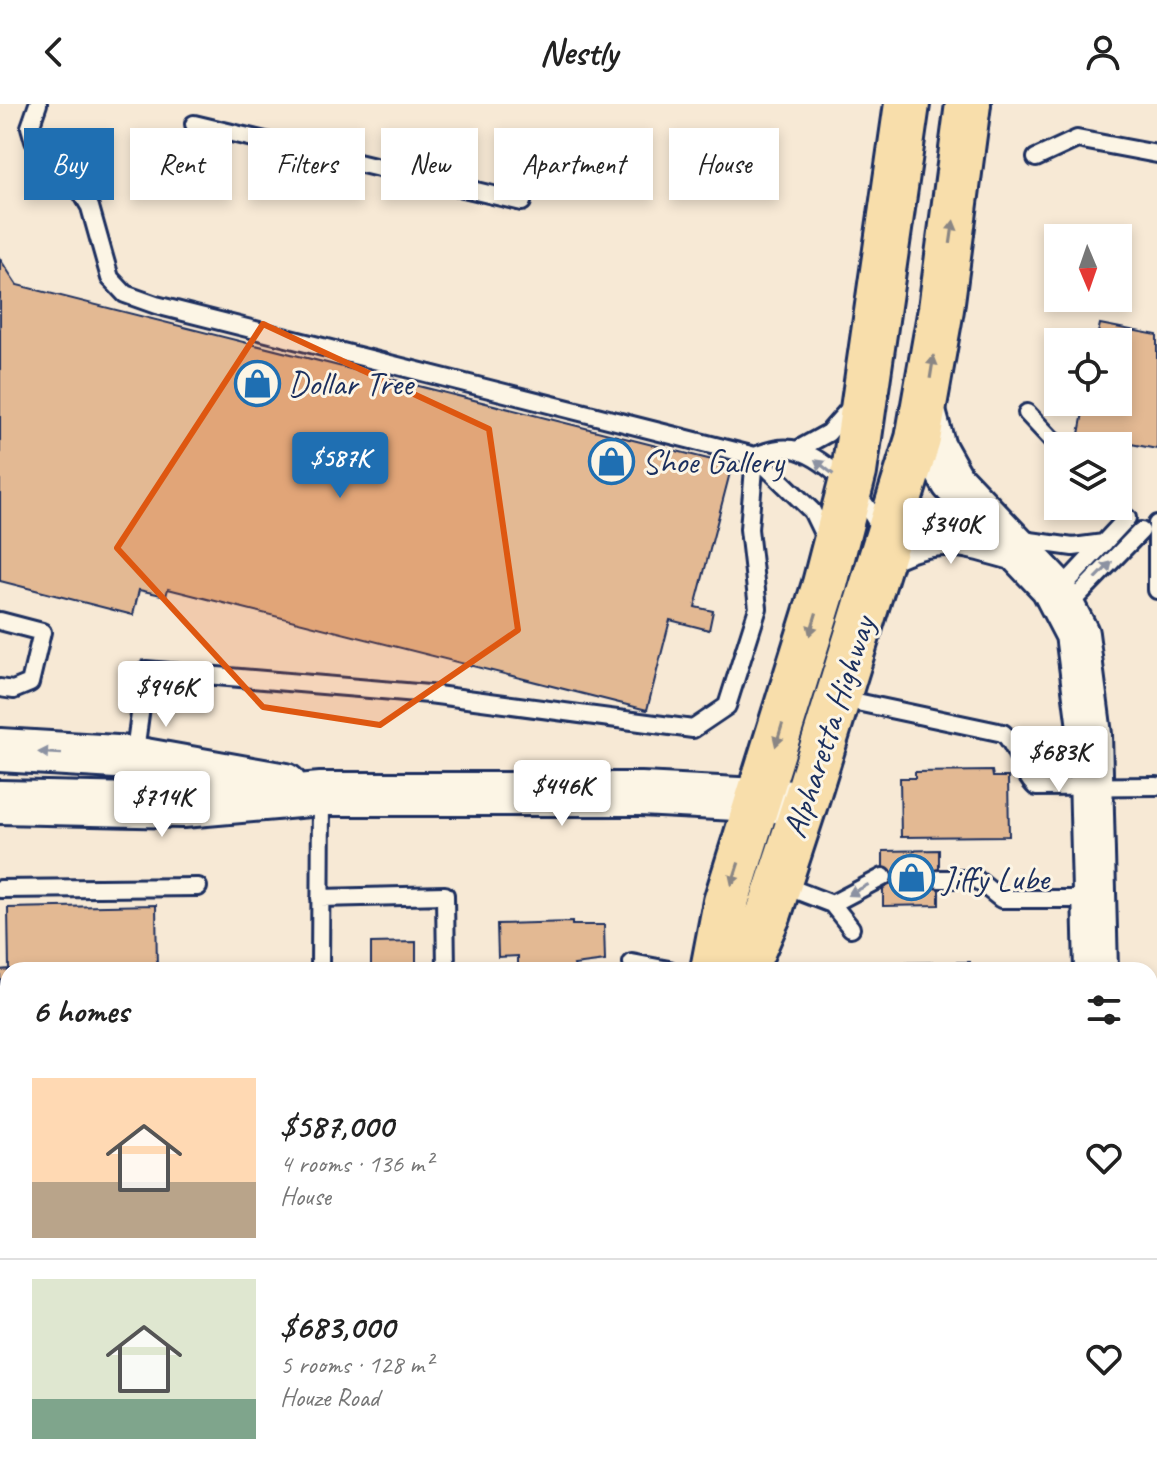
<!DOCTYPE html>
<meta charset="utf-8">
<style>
:root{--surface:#fff;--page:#f2f2f2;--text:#222;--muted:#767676;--line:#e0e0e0;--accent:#1f6fb2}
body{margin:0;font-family:Caveat,sans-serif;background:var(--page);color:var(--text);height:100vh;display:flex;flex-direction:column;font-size:30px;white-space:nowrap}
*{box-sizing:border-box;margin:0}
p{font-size:26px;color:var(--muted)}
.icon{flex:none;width:44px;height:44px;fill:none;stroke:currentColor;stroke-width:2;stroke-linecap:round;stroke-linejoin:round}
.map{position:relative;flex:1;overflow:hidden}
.side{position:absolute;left:0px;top:858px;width:1158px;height:514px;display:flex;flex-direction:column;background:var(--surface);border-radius:24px 24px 0 0;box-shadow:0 4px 12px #0003}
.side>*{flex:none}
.banner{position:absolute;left:24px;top:24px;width:1110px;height:72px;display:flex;gap:16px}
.needle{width:52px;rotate:178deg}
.buttons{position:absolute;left:1044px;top:120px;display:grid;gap:16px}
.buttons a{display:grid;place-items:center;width:88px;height:88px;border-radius:0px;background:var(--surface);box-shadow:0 4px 12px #0003;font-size:40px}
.price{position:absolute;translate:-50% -68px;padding:0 18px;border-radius:8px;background:#fff;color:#222;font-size:26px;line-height:52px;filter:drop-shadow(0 2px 4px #0008)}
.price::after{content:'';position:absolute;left:50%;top:48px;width:24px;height:18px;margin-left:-12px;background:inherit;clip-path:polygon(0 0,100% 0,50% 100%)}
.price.current{background:var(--accent);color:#fff}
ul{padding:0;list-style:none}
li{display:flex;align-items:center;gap:24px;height:200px;padding:0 32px}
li+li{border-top:2px solid var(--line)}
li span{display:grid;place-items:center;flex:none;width:224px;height:160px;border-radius:0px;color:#555}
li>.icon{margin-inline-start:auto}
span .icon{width:96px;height:96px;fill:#fffc;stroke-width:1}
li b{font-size:34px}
h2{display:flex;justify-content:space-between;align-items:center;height:96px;padding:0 32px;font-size:34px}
.tag{padding:0 28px;border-radius:0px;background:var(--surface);box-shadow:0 4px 12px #0003;font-size:28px;line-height:72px}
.tag.current{background:var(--accent);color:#fff}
header{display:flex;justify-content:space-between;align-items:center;height:104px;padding:0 32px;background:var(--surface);font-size:36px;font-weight:800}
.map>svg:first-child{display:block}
.green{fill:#afeaaf;stroke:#658c86;stroke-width:2}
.building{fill:#e3b993;stroke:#1b2f5e;stroke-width:2}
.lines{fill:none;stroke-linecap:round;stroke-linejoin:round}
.lane-casing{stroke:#1b2f5e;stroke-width:22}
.secondary-casing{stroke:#1b2f5e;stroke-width:48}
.highway-casing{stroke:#1b2f5e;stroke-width:50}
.lane{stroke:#fcf5e5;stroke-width:16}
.secondary{stroke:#fcf5e5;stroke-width:42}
.highway{stroke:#f8deab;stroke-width:44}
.oneway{fill:#8a8684}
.oneway2{fill:#8c92a2}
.marked{fill:#de5710;fill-opacity:0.2;stroke:#de5710;stroke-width:6;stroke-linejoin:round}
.labels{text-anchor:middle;stroke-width:6;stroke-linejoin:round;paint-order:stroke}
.poi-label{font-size:34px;fill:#1b2f5e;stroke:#fcf5e5;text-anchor:start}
.street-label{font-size:34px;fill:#1b2f5e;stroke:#fcf5e5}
</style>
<header><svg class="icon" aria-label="back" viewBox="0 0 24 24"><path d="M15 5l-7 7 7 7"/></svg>Nestly<svg class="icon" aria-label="person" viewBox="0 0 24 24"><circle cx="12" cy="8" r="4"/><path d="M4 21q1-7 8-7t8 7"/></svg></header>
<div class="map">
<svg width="1157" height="1371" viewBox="0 0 1157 1371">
<rect width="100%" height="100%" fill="#f7e9d5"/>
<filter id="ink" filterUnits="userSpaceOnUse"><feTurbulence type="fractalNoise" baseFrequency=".0125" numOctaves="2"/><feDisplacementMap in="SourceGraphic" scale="16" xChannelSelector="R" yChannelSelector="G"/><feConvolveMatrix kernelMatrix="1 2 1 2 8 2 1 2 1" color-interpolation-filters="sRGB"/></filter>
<g filter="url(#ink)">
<path class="green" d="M1154,1043l3,2v220l-7,-1z"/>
<path class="building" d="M0,155l17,26 715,180 -37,142 18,4 -4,19 -39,-10 -23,90 -479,-121 -2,7 -27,-6 -6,25 -133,-34z
M1100,220l57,11v114l-78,-15 6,-32h33v-60h-22z
M992,667l1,6h15l1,59 -108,1 -1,-59h15v-6z
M939,746v55l-56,1v-55z
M156,801l1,65h-149v498h17l1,7h-26v-505l9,-1 -1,-61z
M572,818v3h32l1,36 -31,4 1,3 -37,1v-3h-20v-10l-20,1 -1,-33z
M416,838v28h-45v-27z
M970,858v8h-87v-7z
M1154,1298h3v73h-3z
M413,1364h69l-2,7h-43z
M660,1364h67l22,7h-91z
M837,1364h74v7h-74z"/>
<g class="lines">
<defs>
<path id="lane" d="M38,0l-8,23 4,14 43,44 13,22 20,71 15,16 31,11 599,151 57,55 15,31
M194,20l328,78
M1036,54l41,-19 80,15
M1027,309l31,33
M797,346l31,-17 22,-25
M755,352c13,-5 27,-10 42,-6 32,10 71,51 84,81
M1157,420v66
M1023,436l50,7 31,-4
M1057,489l70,-75
M1066,504l75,-77
M0,517l42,11 -12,51 -17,7 -13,-2
M838,594l165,35c16,14 17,39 33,54l121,-1
M128,699l18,-133 283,24 264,35 34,-23 31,-98 -9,-79 6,-73
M939,775h37l25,20h92
M780,780l52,20 19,24
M0,785l198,-2
M320,794l125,-3 1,75
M832,800l51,-27
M632,859l37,7
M320,866l1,-175
M320,1364v7
M776,1371l3,-7"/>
<path id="secondary" d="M924,308l10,36 19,34 99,104 25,48 13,101 6,235
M884,447c52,-26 76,-18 129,-3
M0,646l133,8 152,27
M0,698l183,4 138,-12h320l153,8
M1099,1371v-7"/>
<path id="highway" d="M713,866l13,-68 99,-318 29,-112 53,-368
M744,866l25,-57 36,-110 113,-364 23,-130 27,-205
M567,1371l2,-7"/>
</defs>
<use href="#lane" class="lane-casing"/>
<use href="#secondary" class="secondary-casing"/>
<use href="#highway" class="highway-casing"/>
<use href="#lane" class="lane"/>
<use href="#secondary" class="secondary"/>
<use href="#highway" class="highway"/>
</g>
<defs><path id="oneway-solid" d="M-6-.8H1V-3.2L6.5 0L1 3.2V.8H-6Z" transform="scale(2)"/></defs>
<g class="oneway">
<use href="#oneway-solid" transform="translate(952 128) rotate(-82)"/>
<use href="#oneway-solid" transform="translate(932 263) rotate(-81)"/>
<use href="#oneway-solid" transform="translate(813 520) rotate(107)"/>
<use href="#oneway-solid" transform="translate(779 631) rotate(107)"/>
<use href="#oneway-solid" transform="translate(735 770) rotate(108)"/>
</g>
<g class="oneway2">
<use href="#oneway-solid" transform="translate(824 363) rotate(-142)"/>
<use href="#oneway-solid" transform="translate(1104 466) rotate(-46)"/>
<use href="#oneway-solid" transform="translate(50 649) rotate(-177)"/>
<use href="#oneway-solid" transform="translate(858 786) rotate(152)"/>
</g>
</g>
<path class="marked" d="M263,220l226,105 29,201 -138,95 -117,-18 -146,-159z"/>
<defs>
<symbol id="shop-ring" viewBox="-11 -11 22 22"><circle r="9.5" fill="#fcf5e5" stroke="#1f6fb2" stroke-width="1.5"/><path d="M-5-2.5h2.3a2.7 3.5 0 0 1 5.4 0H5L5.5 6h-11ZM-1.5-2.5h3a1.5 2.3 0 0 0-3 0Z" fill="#1f6fb2"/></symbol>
</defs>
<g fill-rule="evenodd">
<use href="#shop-ring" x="232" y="254" width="51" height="51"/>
<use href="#shop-ring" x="586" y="332" width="51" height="51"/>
<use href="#shop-ring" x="886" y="748" width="51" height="51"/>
</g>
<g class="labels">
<g class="poi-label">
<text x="288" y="291">Dollar Tree</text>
<text x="642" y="369">Shoe Gallery</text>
<text x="942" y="786">Jiffy Lube</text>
</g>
<g class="street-label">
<text transform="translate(828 623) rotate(-72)" y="12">Alpharetta Highway</text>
</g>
</g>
</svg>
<div class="buttons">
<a><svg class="needle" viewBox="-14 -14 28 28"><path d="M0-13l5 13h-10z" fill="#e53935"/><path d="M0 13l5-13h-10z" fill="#767676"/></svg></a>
<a><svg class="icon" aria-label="locate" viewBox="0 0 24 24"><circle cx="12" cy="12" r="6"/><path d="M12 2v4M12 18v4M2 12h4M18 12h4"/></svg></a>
<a><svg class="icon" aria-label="layers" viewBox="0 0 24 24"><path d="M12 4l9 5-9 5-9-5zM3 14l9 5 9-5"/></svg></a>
</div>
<b class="price current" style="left:340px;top:396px">$587K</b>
<b class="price" style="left:951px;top:462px">$340K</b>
<b class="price" style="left:166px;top:625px">$946K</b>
<b class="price" style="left:1059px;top:690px">$683K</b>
<b class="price" style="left:562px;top:724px">$446K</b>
<b class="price" style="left:162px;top:735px">$714K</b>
<div class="banner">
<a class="tag current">Buy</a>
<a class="tag">Rent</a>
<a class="tag">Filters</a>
<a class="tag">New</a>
<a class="tag">Apartment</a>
<a class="tag">House</a>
</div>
<section class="side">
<h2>6 homes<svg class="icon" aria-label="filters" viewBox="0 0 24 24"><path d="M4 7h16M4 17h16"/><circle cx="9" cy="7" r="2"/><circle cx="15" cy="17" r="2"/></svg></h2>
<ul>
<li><span style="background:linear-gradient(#ffd9b3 65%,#b9a48a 0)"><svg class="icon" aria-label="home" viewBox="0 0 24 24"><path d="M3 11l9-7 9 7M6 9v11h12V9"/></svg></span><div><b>$587,000</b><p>4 rooms · 136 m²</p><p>House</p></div><svg class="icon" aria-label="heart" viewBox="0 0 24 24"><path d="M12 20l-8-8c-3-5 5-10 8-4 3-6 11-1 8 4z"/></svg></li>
<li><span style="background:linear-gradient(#dfe7d0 75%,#7fa58c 0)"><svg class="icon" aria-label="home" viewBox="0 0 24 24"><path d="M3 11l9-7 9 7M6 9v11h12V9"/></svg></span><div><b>$683,000</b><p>5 rooms · 128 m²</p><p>Houze Road</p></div><svg class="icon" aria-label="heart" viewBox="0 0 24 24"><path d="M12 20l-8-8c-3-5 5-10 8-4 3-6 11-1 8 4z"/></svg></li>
</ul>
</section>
</div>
